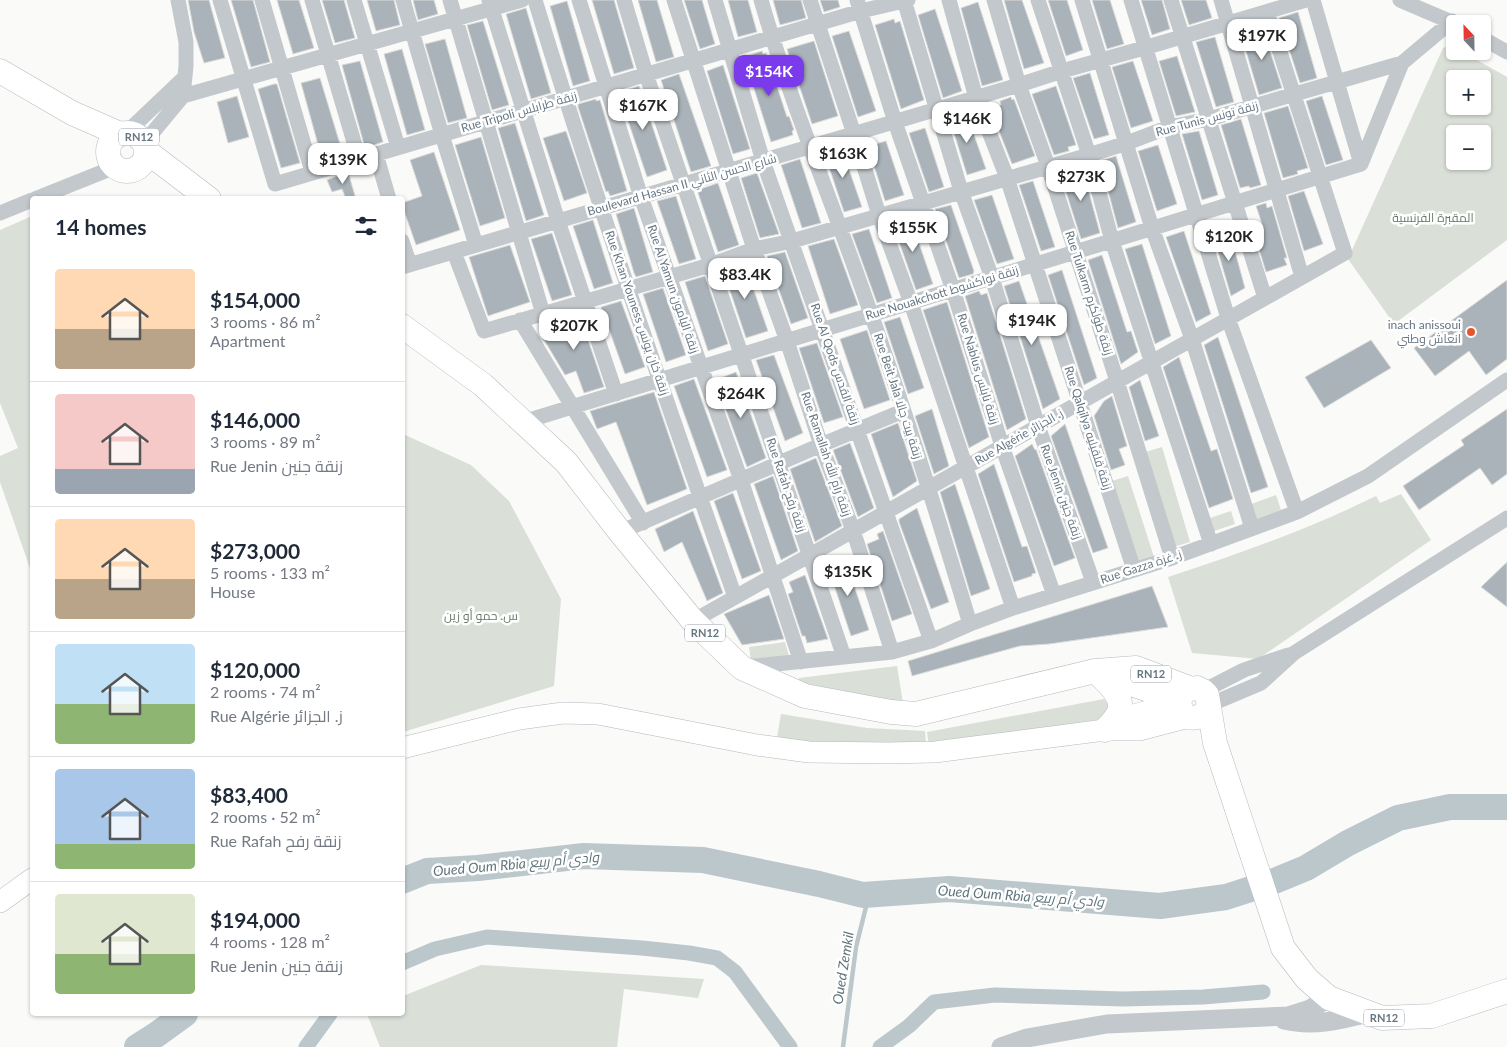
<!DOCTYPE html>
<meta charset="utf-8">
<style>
:root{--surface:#fff;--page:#f2f2f3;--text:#1f2937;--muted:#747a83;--line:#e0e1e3;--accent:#7c3aed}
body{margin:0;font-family:Lato,Cairo,sans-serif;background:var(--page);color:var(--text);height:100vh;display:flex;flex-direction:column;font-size:19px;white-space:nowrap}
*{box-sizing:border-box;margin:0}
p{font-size:16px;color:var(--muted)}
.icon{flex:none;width:28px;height:28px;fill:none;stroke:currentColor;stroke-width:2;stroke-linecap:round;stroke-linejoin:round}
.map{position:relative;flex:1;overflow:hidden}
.side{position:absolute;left:30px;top:196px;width:375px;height:820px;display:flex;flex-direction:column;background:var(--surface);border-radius:5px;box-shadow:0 1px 4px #0004}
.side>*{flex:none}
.needle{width:32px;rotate:338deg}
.buttons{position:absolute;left:1446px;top:15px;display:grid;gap:10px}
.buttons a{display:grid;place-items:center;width:45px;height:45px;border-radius:5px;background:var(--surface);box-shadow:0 1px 4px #0004;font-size:25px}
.price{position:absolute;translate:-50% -42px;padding:0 11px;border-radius:10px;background:#fff;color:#222;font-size:16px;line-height:32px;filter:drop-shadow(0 1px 2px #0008)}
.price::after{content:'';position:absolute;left:50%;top:30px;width:15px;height:11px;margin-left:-8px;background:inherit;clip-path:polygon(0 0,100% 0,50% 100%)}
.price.active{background:var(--accent);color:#fff}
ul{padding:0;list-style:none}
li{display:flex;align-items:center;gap:15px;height:125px;padding:0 25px}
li+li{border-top:1px solid var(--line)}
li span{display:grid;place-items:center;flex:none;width:140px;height:100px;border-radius:5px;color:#555}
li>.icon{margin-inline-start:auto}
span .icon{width:60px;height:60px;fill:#fffc;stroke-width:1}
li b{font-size:21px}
h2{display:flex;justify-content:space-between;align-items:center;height:60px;padding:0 25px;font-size:21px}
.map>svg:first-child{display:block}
.green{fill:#dadfd7;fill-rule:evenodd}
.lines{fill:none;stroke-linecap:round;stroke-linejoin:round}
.stream{stroke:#bbc7cb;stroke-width:4.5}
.canal{stroke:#bbc7cb;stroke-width:15}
.river{stroke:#bbc7cb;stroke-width:26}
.building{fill:#aab3b9;stroke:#dcdcda}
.secondary-casing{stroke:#b3babf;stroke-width:22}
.primary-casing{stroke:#b5babe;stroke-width:25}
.minor{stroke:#c3c8cc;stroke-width:15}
.tertiary{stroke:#c3c8cc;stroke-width:19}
.secondary{stroke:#fff;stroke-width:21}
.primary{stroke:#fff;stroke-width:24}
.poi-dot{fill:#e4572e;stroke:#fff;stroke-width:2}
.labels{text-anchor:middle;stroke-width:5;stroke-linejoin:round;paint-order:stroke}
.shield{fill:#fff;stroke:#939fa8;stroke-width:1}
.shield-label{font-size:11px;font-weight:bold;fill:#657683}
.street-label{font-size:12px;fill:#657683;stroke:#fff}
.park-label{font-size:12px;fill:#687a64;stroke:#fff}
.poi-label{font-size:12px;fill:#657683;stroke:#fff;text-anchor:end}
.water-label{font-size:14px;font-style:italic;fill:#60757c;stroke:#fff}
</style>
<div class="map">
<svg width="1507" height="1047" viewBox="0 0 1507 1047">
<rect width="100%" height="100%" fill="#fafaf8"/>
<path class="green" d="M1450,45l5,3v3h6l46,26v163l-113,84 -46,-65 95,-211zM1455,79h27v27h-27zM1455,134h27v27h-27z
M32,216v358l-32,-92v-26l18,-8 -18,-45v-173z
M403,434l68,31 38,36 52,98 -7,87 -151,46z
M1162,447l28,95 -20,6 -28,-95z
M1128,476l26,81 -20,6 -25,-81z
M1401,494l30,46 -173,119 -66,-6 -24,-76c71,-23 141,-48 208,-81l4,7z
M1276,495l5,15 -30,11 -5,-15z
M1231,511l4,13 -24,8 -4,-13z
M785,642l4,14 -38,6 -2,-15z
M897,666l6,37 -105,-21 1,-4z
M1104,699l6,8 -2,11 -179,28 -2,-14z
M781,714l86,14 58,3 1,15 -150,-3z
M481,965l223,14 -6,19 -74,-9 -7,58h-237l-13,-33h35l1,-18z"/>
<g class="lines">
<path class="stream" d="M843,1047l13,-100 11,-44 -4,-8"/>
<path class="canal" d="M402,963l33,-14 52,-12 155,11 47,5 28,5 18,14 55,75
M306,1047l24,-33
M880,1047l29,-21 25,-24 61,-7 128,4 80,-2 60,-5"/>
<path class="river" d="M402,881l25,-10 51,-3 106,-12 119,4 116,24 44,11 86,-6 211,17 66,-9 46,-15 34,-14 42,-25 50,-25 52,-11h57
M137,1047l19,-12 29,-21"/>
</g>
<path class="building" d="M188,0h21l16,58 -21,5 -10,-31z
M231,0h22l17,62 -19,5z
M277,0h22l15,48 -21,6z
M322,0h22l11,38 -20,5z
M367,0h27l6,25 -24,6z
M413,0h21l4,14 -20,6z
M592,0h22l20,68 -20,6z
M638,0h19l17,57 -18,5z
M684,0h18l13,44 -15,5z
M728,0h20l9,32 -19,5z
M773,0h28l5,18 -26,7z
M820,0h18l2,7 -16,5z
M1004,0h18l22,63 -20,6z
M1048,0h19l16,50 -17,6z
M1092,0h18l14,44 -17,5z
M1141,0h21l8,29 -18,6z
M1181,0h25l6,18 -23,7z
M567,1l23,80 -17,5 -23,-80z
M978,2l25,78 -21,6 -21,-78z
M526,8l25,85 -20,6 -25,-85z
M935,9l27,82 -19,7 -25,-83z
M1298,12l19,66 -17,5 -21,-65z
M894,19l1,4 5,-2 24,79 -23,9 -26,-84z
M483,21l26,84 -17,5 -25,-85z
M1261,23l21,65 -23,7 -16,-54 9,-3 -4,-11z
M849,31l27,80 -18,6 -26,-81z
M1215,37l19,65 -18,5 -20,-65z
M445,39l22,79 -19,5 -23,-79z
M814,41l24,75 -26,8 -25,-75z
M402,49l23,81 -18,5 -23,-81z
M762,51l1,3 3,-1 21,64 2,-1 5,14 -2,1 1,4 -22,7 -27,-85z
M1177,56l18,56 -19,4 -17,-55z
M360,61l23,81 -18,6 -23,-83z
M1133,61l20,60 -22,7 -19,-61z
M723,65l27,84 -17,5 -26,-83z
M1090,73l19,62 -15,4 -21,-61z
M679,74l32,92 -20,6 -30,-92z
M320,78l23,76 -21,5 -21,-76z
M274,84h3l23,79 -19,5 -23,-79z
M639,86l28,84 -20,7 -28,-83 1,-2z
M1056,86l20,59 -8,2 1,4 -15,4 -22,-61z
M237,96l12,41 -21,6 -11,-41z
M1322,96l21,64 -17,5 -20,-64z
M1011,97l1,3 2,-1 21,57 -23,8 -22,-56 11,-3 -1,-4z
M596,99v2l4,-1 27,91 -17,5 -2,-5 -2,1 -28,-85v-3z
M1288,106l20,62 -11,3 1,3 -15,4 -19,-65z
M966,112l20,57 -19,6 -18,-58z
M1241,119l20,66 -11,3 -1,-2 -9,2 -19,-63z
M515,123l29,92 -18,6 -28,-93z
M925,128l19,59 -15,5 -20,-59z
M566,131l21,62 -23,8 -21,-63z
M1199,131l19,64 -16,5 -20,-66z
M481,137l24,81 -25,8 -25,-81z
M886,141l18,54 -19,6 -17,-55z
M1158,145l19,59 -20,7 -19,-60z
M844,146l2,8 -2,1 18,52 -18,5 -20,-60z
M434,152l26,78 -44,15 -14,-40v-2l20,-7 -12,-36z
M1116,156l20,66 -18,6 -18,-67z
M800,159l21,64 -19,5 -21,-63z
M1082,167l18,66 -19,6 -21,-66z
M348,172l8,27h-10l-4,-10 -10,3 -5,-12z
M757,173l22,61 -19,4 -19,-60z
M1033,181l22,66 -14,4 -22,-66z
M718,183l21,62 -21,7 -21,-62z
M1304,191l19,53 -19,7 -16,-55z
M992,195l22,64 -17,5 -23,-64z
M676,196l20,63 -17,5 -22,-63z
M1266,203l1,5 5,-2 15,52h-3l3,7 -21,7 -13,-42 10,-3 -7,-21z
M951,205l23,66 -1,3 -14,4 -24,-69z
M634,208l19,64 -17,5 -2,-4 -18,-59z
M910,217l23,67 -17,6 -24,-68z
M593,220l20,63 -19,6 -21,-63z
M869,229l23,69 -15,5 -25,-69z
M1229,229l16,59 -14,8 -18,-61z
M1184,231l27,83 -15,8 -30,-85z
M552,233l20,62 -20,6 -21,-62z
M834,239l24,66 -28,9 -22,-68z
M1142,244l29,92 -16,8 -30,-95z
M510,245l20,57 -42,14 -19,-59z
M785,252l23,66 -17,6 -24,-68z
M1102,255l25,77 4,-1 7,21 -17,12 -33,-104z
M744,262l24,69 -22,7 -23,-68z
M1062,270l35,108 -13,7 -36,-110z
M705,276l23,68 -20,7 -23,-69z
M1507,280v79l-21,16 -17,-24 -34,25 -21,-28z
M1019,281l41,118 -17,10 -39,-123z
M663,288l23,67 -20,7 -23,-68z
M979,291l2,4 6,-2 39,126 -19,11 -42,-134z
M621,301l24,66 -20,7 -24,-67z
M947,302l42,135 -20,11 -46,-138z
M579,313l25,74 -20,6 -8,-22 -11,4 -25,-42 20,-7 -3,-7z
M900,317l24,71 -16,6 -24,-72z
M867,330l23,70 -26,9 -24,-70z
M1218,337l50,150 -17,6 -47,-148z
M1371,340l20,28 -67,40 -19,-31z
M817,343l26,74 -19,6 -25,-75z
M774,355l29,78 -18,8 -29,-81z
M1179,357l32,94 6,-2 16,50 -24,9 -46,-141z
M736,372l30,86 -19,9 -32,-87z
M694,379l33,91 -20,7 -33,-91z
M1140,380l19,56 -14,5 -16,-54z
M654,392l33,97 -40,16 -31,-83 -19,7 -7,-18z
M1112,396l15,50 -8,3 6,16 -14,5 -17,-54 10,-15z
M932,409l17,57 -15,8 -19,-58z
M1507,409v65l-15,11 -12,-17 -61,42 -16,-24 61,-41 -3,-5z
M898,423l19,58 -24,16 -22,-63z
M1065,424l43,124 -15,5 -42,-117z
M850,443l24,65 -16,9 -25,-67z
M1032,444l3,6 1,-1 39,109 -21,8 -39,-110z
M816,458l26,68 -27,16 -25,-73z
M994,464l28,83 5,-1 9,27 -4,1v2l-18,6 -36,-108z
M773,476l25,75 -17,9 -27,-76z
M955,484l35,105 -19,7 -31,-104z
M733,493l28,78 -19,8 -28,-78z
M917,508l32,94 -18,7 -32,-87v-3z
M693,511l30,82 -16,8 -25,-59 -18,10 -9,-23z
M883,531l29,83 -20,7 -25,-77 12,-5 -2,-5z
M844,556l25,74 -18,6 -24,-72z
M1507,562v45l-26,-20z
M805,575l23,64 -21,4 -2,-7h-3l-14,-42 5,-2 -4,-10z
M1152,586l16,41 -119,17 -29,2 -108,30 -4,-15z
M769,595l15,44 -42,6 -18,-31z"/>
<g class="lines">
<defs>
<path id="secondary" d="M1108,730l22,-14 48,-13
M402,748l117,-29 44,-6 35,1 159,31 52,7 78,1 48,-1 170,-22h34l50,-13
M0,902l32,-23"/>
<path id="primary" d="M0,71l72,42 48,21
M108 152a19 19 0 1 1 38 0a19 19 0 1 1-38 0Z
M146,151l63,48
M402,326l81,59 83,77 54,70 73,89 49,47 63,28 86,16 25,2 179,-43 41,-3 53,20
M1111,671l17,12 47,16
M1096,672c10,9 29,24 23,40 -3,7 -9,13 -14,18
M1208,708c-6,11 -18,13 -27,4l-2,-12 6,-10 12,-2 6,3 4,4 8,48 68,205 24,31 22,19 53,20 50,-2 75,-25"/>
</defs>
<use href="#secondary" class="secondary-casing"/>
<use href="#primary" class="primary-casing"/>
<path class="minor" d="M220,0l55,184 586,-173 47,-11
M262,0l50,172
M312,0l47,159
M354,0l44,147
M403,0l39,135 34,110
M450,0l93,314
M489,0l69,221 58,173
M535,0c61,201 131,399 200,597
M579,0l62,197 100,283 60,182
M624,0l22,74 198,583
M674,0l80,249 33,92 34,104 32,85 39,122
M715,0l48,161 168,480
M761,0c31,107 74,209 110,314 36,102 68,206 99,310
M810,0l44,134 25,81 32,88 102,305
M857,0l38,122 58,168 49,156 52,149
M904,0l57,191 31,87 46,148 55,156
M949,0l27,98 31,80 127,392
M994,0l25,85 29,81 69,215 55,177
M1038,0l51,155 23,86 99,303
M1082,0l70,228 40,111 60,189
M1131,0l97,318 69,194
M1171,0l94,298
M1221,0l81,277
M1313,0l48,164
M1400,0l56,24
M1482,38l25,14
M183,96l339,-96
M126,133l58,-55
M144,143l39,-47 3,-30v-24l-8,-42
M376,154l13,45
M1361,164l41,-101
M35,199l80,-32
M0,213l32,-13
M402,241l8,24
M454,252l30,79 226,-66 44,-16 38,-8 297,-86 38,-12 42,-16 40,-8 193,-56 50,-42
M402,267l617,-182 43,-14 82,-23 162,-48
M520,320l123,203
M523,422l838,-258
M620,532l201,-87 82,-34
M693,621l652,-368 -78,-241
M746,667l146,-15 39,-11 39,-17 43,-16 159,-50 125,-46 71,-36 139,-96
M1203,691l41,-21 44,-15
M1209,705l52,-22 33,-30 213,-135"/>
<path class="tertiary" d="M1284,1020c29,7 57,0 84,-7
M1001,1047l26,-9 80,-14 181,-8 22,-7 19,-11"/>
<use href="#secondary" class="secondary"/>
<use href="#primary" class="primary"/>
</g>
<circle class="poi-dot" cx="1471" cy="332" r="5"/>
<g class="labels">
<g class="shield">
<rect x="119" y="128.5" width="40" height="17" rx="4"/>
<rect x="685" y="624.5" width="40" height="17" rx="4"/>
<rect x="1131" y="665.5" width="40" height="17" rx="4"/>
<rect x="1364" y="1009.5" width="40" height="17" rx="4"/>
</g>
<g class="shield-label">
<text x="139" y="141">RN12</text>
<text x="705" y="637">RN12</text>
<text x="1151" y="678">RN12</text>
<text x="1384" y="1022">RN12</text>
</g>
<g class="street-label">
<text transform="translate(519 112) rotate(-16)" y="4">Rue Tripoli زنقة طرابلس</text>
<text transform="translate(1207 119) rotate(-15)" y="4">Rue Tunis زنقة تونس</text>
<text transform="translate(682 185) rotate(-16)" y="4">Boulevard Hassan II شارع الحسن الثاني</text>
<text transform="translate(673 289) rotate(71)" y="4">Rue Al Yamun زنقة اليامون</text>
<text transform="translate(942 293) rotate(-17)" y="4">Rue Nouakchott زنقة نواكشوط</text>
<text transform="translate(1089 293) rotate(72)" y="4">Rue Tulkarm زنقة طولكرم</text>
<text transform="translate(637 313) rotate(71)" y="4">Rue Khan Youness زنقة خان يونس</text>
<text transform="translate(835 364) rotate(71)" y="4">Rue Al Qods زنقة القدس</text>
<text transform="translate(978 369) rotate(73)" y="4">Rue Nablus زنقة نابلس</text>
<text transform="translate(898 396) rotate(72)" y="4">Rue Beit Jala زنقة بيت جالا</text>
<text transform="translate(1088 428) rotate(72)" y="4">Rue Qalqilya زنقة قلقيليه</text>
<text transform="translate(1019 437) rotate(-30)" y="4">Rue Algérie ز. الجزائر</text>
<text transform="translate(826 454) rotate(71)" y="4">Rue Ramallah زنقة رام الله</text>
<text transform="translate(786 485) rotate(71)" y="4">Rue Rafah زنقة رفح</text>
<text transform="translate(1061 492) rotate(70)" y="4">Rue Jenin زنقة جنين</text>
<text transform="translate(1141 567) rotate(-18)" y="4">Rue Gazza ز. غزة</text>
</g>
<g class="park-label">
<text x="1433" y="222">المقبرة الفرنسية</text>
<text x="481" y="620">س. حمو أو زين</text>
</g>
<g class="poi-label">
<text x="1461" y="329">inach anissoui<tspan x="1461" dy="14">انعاش وطني</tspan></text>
</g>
<g class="water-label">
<text transform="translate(516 864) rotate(-5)" y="5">Oued Oum Rbia وادي أم ربيع</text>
<text transform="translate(1021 896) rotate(4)" y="5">Oued Oum Rbia وادي أم ربيع</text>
<text transform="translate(843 968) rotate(-81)" y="5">Oued Zemkil</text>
</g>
</g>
</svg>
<div class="buttons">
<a><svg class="needle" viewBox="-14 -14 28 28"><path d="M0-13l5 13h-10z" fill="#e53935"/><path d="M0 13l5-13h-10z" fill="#747a83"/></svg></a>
<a>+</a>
<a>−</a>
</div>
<b class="price" style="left:1262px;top:61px">$197K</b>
<b class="price active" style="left:769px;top:97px">$154K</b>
<b class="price" style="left:643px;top:131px">$167K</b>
<b class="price" style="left:967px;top:144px">$146K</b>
<b class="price" style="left:843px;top:179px">$163K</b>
<b class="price" style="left:343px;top:185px">$139K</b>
<b class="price" style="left:1081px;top:202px">$273K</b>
<b class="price" style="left:913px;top:253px">$155K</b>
<b class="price" style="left:1229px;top:262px">$120K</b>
<b class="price" style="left:745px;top:300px">$83.4K</b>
<b class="price" style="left:1032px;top:346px">$194K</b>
<b class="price" style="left:574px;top:351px">$207K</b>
<b class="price" style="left:741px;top:419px">$264K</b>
<b class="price" style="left:848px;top:597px">$135K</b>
<section class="side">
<h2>14 homes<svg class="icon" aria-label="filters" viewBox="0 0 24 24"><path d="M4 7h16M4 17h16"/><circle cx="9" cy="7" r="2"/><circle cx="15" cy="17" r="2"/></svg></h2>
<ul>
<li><span style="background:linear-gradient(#ffd9b3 60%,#b9a48a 0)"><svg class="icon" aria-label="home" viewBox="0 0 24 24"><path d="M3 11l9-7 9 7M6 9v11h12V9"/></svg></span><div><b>$154,000</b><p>3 rooms · 86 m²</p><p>Apartment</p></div></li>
<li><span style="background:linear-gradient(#f6c9c9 75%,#9aa5b1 0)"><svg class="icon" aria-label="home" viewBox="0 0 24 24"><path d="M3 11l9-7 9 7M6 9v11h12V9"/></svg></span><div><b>$146,000</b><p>3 rooms · 89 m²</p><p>Rue Jenin زنقة جنين</p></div></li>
<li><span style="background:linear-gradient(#ffd9b3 60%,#b9a48a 0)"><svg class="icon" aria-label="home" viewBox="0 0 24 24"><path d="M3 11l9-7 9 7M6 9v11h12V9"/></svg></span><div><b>$273,000</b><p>5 rooms · 133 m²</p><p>House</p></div></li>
<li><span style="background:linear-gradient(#bfe0f5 60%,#8fb573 0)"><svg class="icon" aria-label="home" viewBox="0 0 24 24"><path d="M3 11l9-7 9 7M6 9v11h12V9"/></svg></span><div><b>$120,000</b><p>2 rooms · 74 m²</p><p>Rue Algérie ز. الجزائر</p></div></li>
<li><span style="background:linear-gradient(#a9c7e8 75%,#8fb573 0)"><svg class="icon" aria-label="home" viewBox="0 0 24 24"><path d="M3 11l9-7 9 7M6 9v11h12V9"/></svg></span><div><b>$83,400</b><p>2 rooms · 52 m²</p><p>Rue Rafah زنقة رفح</p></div></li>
<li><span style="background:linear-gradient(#dfe7d0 60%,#8fb573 0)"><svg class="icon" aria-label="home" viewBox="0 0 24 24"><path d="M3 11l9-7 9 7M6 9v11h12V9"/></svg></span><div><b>$194,000</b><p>4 rooms · 128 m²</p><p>Rue Jenin زنقة جنين</p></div></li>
</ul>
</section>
</div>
